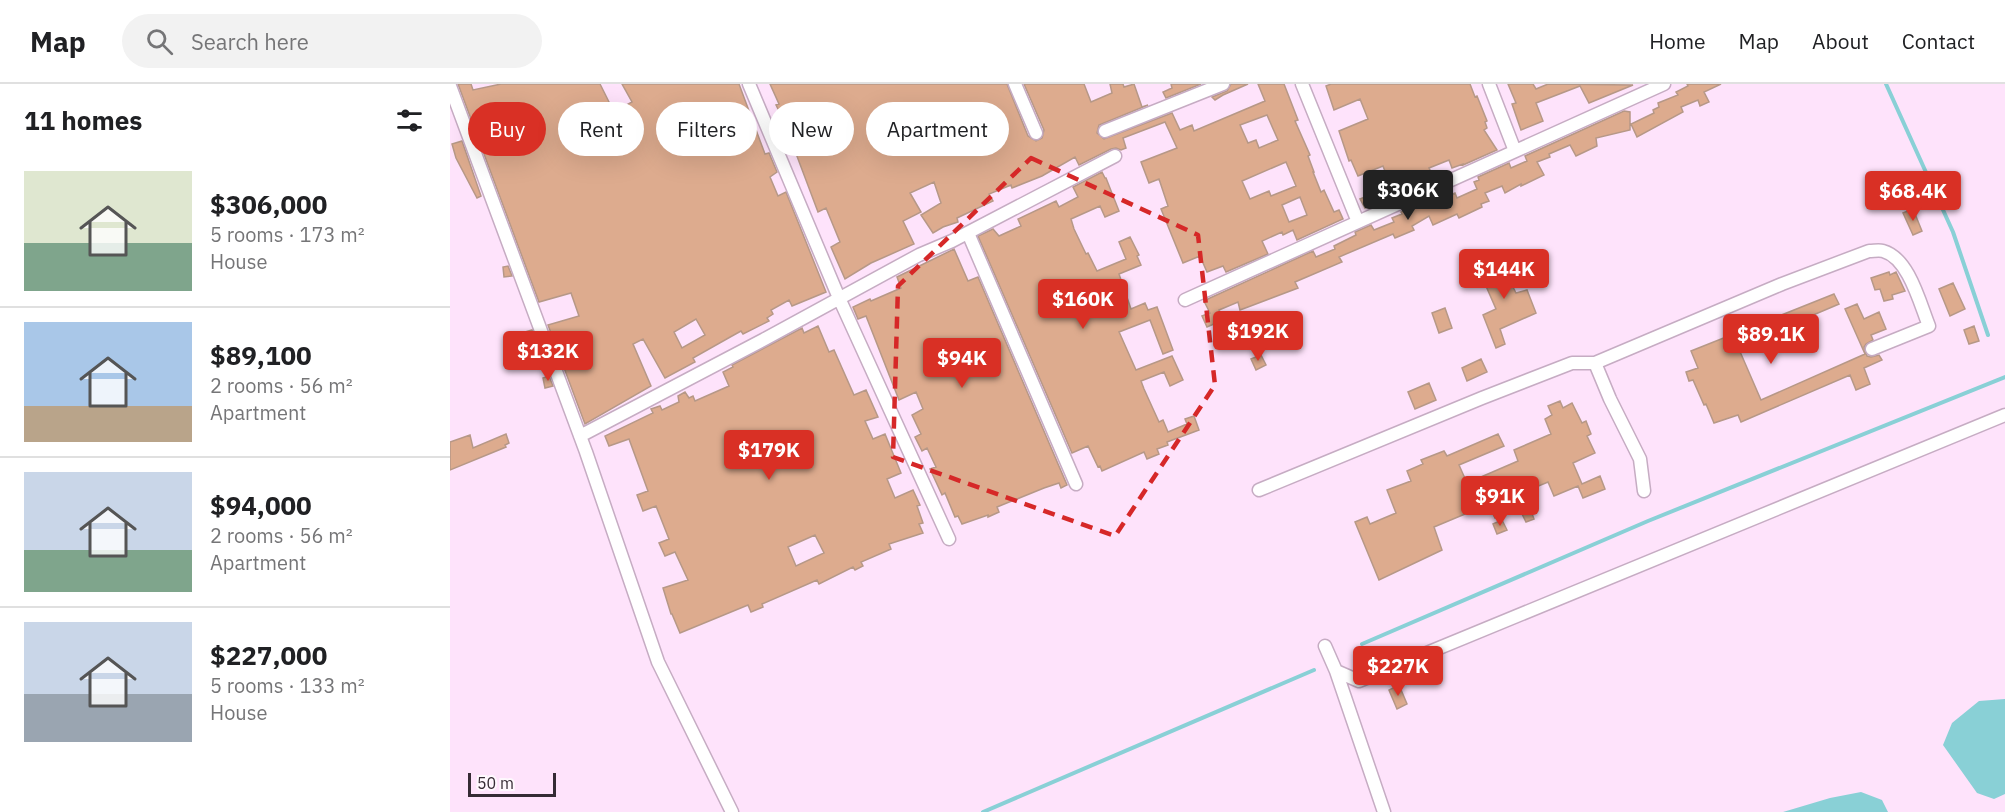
<!DOCTYPE html>
<meta charset="utf-8">
<style>
:root{--surface:#fff;--page:#f2f2f2;--text:#202124;--muted:#757577;--line:#e0e0e0;--accent:#d93025}
body{margin:0;font-family:"IBM Plex Sans",sans-serif;background:var(--page);color:var(--text);height:100vh;display:flex;flex-direction:column;font-size:22px;white-space:nowrap}
*{box-sizing:border-box;margin:0}
p{font-size:20px;color:var(--muted)}
.icon{flex:none;width:33px;height:33px;fill:none;stroke:currentColor;stroke-width:2;stroke-linecap:round;stroke-linejoin:round}
.map{position:relative;flex:1;overflow:hidden}
.panel{display:flex;flex-direction:column;background:var(--surface);width:450px}
.panel>*{flex:none}
.banner{position:absolute;left:18px;top:18px;width:570px;height:54px;display:flex;gap:12px}
.scale{position:absolute;left:18px;bottom:15px;width:88px;box-sizing:border-box;padding-left:6px;border:3px solid #352b34;border-top:0;font-size:16px;line-height:21px;white-space:nowrap;color:#352b34;-webkit-text-stroke:4px #fef8fd;paint-order:stroke}
.price{position:absolute;translate:-50% -51px;padding:0 14px;border-radius:6px;background:var(--accent);color:#fff;font-size:20px;line-height:39px;filter:drop-shadow(0 2px 3px #0008)}
.price::after{content:'';position:absolute;left:50%;top:36px;width:18px;height:14px;margin-left:-9px;background:inherit;clip-path:polygon(0 0,100% 0,50% 100%)}
.price.current{background:#222;color:#fff}
ul{padding:0;list-style:none}
li{display:flex;align-items:center;gap:18px;height:150px;padding:0 24px}
li+li{border-top:2px solid var(--line)}
li span{display:grid;place-items:center;flex:none;width:168px;height:120px;border-radius:0px;color:#555}
li>.icon{margin-inline-start:auto}
span .icon{width:72px;height:72px;fill:#fffc;stroke-width:1}
li b{font-size:26px}
h2{display:flex;justify-content:space-between;align-items:center;height:72px;padding:0 24px;font-size:26px}
.chip{padding:0 21px;border-radius:27px;background:var(--surface);box-shadow:0 6px 24px #0002;font-size:21px;line-height:54px}
.chip.current{background:var(--accent);color:#fff}
header{display:flex;align-items:center;gap:36px;box-sizing:border-box;height:84px;padding:0 30px;background:var(--surface);border-bottom:2px solid var(--line)}
header strong{font-size:28px}
nav{display:flex;gap:33px;margin-inline-start:auto;font-size:21px}
.search{width:420px;height:54px;background:var(--page);display:flex;align-items:center;gap:15px;box-sizing:border-box;padding:0 21px;border-radius:33px;color:var(--muted);font-size:22px}
main{display:flex;flex:1;min-height:0}
.map>svg:first-child{display:block}
.water{fill:#89d0d6}
.lines{fill:none;stroke-linecap:round;stroke-linejoin:round}
.stream{stroke:#89d0d6;stroke-width:4}
.building{fill:#ddab8e;stroke:#b69887;stroke-width:1.5;fill-rule:evenodd}
.minor-casing{stroke:#c6acc3;stroke-width:15}
.minor{stroke:#fff;stroke-width:12}
.marked{fill:none;stroke:#d62828;stroke-width:4.5;stroke-dasharray:12 8;stroke-linejoin:round}
</style>
<header>
<strong>Map</strong>
<div class="search"><svg class="icon" aria-label="search" viewBox="0 0 24 24"><circle cx="10" cy="10" r="6"/><path d="M15 15l6 6"/></svg>Search here</div>
<nav><a>Home</a><a>Map</a><a>About</a><a>Contact</a></nav>
</header>
<main>
<section class="panel">
<h2>11 homes<svg class="icon" aria-label="filters" viewBox="0 0 24 24"><path d="M4 7h16M4 17h16"/><circle cx="9" cy="7" r="2"/><circle cx="15" cy="17" r="2"/></svg></h2>
<ul>
<li><span style="background:linear-gradient(#dfe7d0 60%,#7fa58c 0)"><svg class="icon" aria-label="home" viewBox="0 0 24 24"><path d="M3 11l9-7 9 7M6 9v11h12V9"/></svg></span><div><b>$306,000</b><p>5 rooms · 173 m²</p><p>House</p></div></li>
<li><span style="background:linear-gradient(#a9c7e8 70%,#b9a48a 0)"><svg class="icon" aria-label="home" viewBox="0 0 24 24"><path d="M3 11l9-7 9 7M6 9v11h12V9"/></svg></span><div><b>$89,100</b><p>2 rooms · 56 m²</p><p>Apartment</p></div></li>
<li><span style="background:linear-gradient(#c9d6e8 65%,#7fa58c 0)"><svg class="icon" aria-label="home" viewBox="0 0 24 24"><path d="M3 11l9-7 9 7M6 9v11h12V9"/></svg></span><div><b>$94,000</b><p>2 rooms · 56 m²</p><p>Apartment</p></div></li>
<li><span style="background:linear-gradient(#c9d6e8 60%,#9aa5b1 0)"><svg class="icon" aria-label="home" viewBox="0 0 24 24"><path d="M3 11l9-7 9 7M6 9v11h12V9"/></svg></span><div><b>$227,000</b><p>5 rooms · 133 m²</p><p>House</p></div></li>
</ul>
</section>
<div class="map">
<svg width="1555" height="728" viewBox="0 0 1555 728">
<rect width="100%" height="100%" fill="#fee3fb"/>
<path class="water" d="M1555,615v95l-11,5 -17,-6 -34,-48 9,-22 27,-22z
M1411,708l21,8 6,12h-105l47,-14z"/>
<g class="lines">
<path class="stream" d="M1436,0l67,148 35,103
M912,560l286,-123 357,-144
M533,728l331,-142"/>
</g>
<path class="building" d="M8,0h13l2,6 28,-6h99l14,28 18,-10 -10,-18h117l26,70 4,-1 8,19 -7,5 8,19 8,-4 40,100 -34,14 -3,-6 -18,10 2,4 -6,4 2,3 -26,13 -2,-3 -9,5 -39,22 2,4 -30,16 -22,-39 -10,5 18,42 -66,38 -37,-99 31,-9 -8,-23 -32,9zM246,235l9,16 -23,13 -8,-16z
M320,0h237l21,52 8,5 6,-3 2,-8 -20,-46h60l7,18 21,-9 -2,-9h13l1,3 10,-3 8,23 6,-2 -49,20 -2,8 7,6 68,-26 8,17 12,-5 2,6 71,-30 -7,-17h26l14,36 -3,1 15,34 -2,1 6,16h-1l8,20 3,-2 10,22 5,-2 4,9 -46,21 -4,-10 -10,5 -1,-3 -20,9 6,13 -42,18 -3,-6 -16,6 -7,-16 -17,7 -22,-54 7,-3 -9,-27 -10,4 -8,-21 36,-14 -12,-26 -42,16 3,10 -5,2 -5,-2 -5,1 -32,16 -4,-8 -33,19 -30,12 -1,-3 -22,9 4,7 -36,17 1,4 -15,5 -10,6 -12,-18 20,-12 -7,-21 -24,11 11,19 -18,9 11,23 -43,19 -26,16 -14,-32 9,-5 -14,-34 -8,4 -35,-93 -7,-14 3,-1zM817,31l11,25 -19,8 -3,-8 -8,3 -8,-18zM836,78l10,24 -25,10 -2,-5 -19,8 -8,-18zM850,113l7,18 -18,7 -7,-17z
M721,0h30l-35,14 -3,-6 9,-4z
M781,0h17l-25,11 -8,5 -3,-3 15,-6z
M881,0h139l5,13 2,-1 10,25 -2,1 2,6 -3,2 13,20 -34,15v-1l-11,4 -3,-8 -20,8 5,10 -69,30 -5,-9 31,-12 -8,-21 -25,10 -7,-16 -2,1 -10,-30 29,-12 -8,-20 -26,11 -8,-24z
M1058,0h25l3,5 12,-5 85,1 -44,18 -9,-17 -44,17 7,18 -22,9 -9,-26 4,-1z
M1237,0h34l-17,8 5,10 -9,4 -2,-6 -17,7 2,5 -46,25 -6,-13 23,-11 -1,-3 6,-3 -1,-4 20,-8 -2,-3 12,-6z
M1174,27l6,1v18l-34,8 1,8 -21,10 -6,-11 -21,9 1,3 -13,5 7,13 -23,11v-2l-16,9 -3,-7 -17,7 4,8 -8,3 1,3 -23,11 -2,-4 -24,11 -4,-9 -17,10 2,4 -19,8 -2,-4 -54,23 3,5 -47,20 3,6 -50,19 -8,3 -2,-8 -19,8 4,10 -16,7 -5,-11 8,-3 -6,-12 6,-3 103,-47 3,6 19,-8 -1,-3 22,-11 -1,-3 16,-7 3,5 20,-8 -2,-4 10,-4 -1,-2 22,-10 2,4 30,-13 2,5 20,-9 -3,-7 5,-2 -1,-3 31,-14 2,5 16,-7 -2,-5z
M12,57l19,55 -4,2 -21,-40 -4,-14z
M652,88l3,6h1l13,33 -14,6 -5,-11 -29,13 3,10 12,25 2,-1 9,18 29,-12 -7,-17 11,-5 9,18 -2,1 4,9 -22,9 12,35 14,-6 3,7 9,-3 16,43 -10,4 -13,-34 -31,12 1,2 16,36 36,-14 11,24 -13,6 -6,-14 -23,9 3,8 15,33 4,-2 5,12 19,-8 -2,-5 9,-3 5,14 -32,12 1,3 -11,4 2,5 -12,5 -3,-7 -42,19 -2,-5 -2,1 -10,-21 -16,7 -94,-217 15,-7 6,7 22,-10 -3,-7 38,-18 3,6 19,-10 -5,-10z
M1463,125l9,22 -9,4 -10,-22z
M504,165l14,32 10,-4 89,208 -6,3 -2,-5 -15,5 -47,19 2,5 -11,5v-2l-26,9 -4,-8 -3,1 -10,-24 -3,2 -12,-26 6,-2 -9,-19 -5,3 -7,-14 6,-3 -9,-19 11,-6 -7,-17 -17,8 -33,-84 -8,3 -5,-12 17,-8 1,2 30,-13 -4,-11z
M1025,177l13,4 3,-4 23,7 -4,13 6,12 11,-3 9,23 -36,16 5,15 -9,4 -13,-33 13,-6z
M58,182l4,10 -8,1 -1,-10z
M1439,188l1,3 6,-3 9,19 -13,4 1,4 -9,2 -4,-12 -5,1 -4,-12z
M1503,199l12,26 -15,7 -11,-27z
M1384,210l5,10 -101,43 23,53 104,-46 -20,-45 12,-5 7,15 15,-7 7,17 -15,6 2,5 -7,4 -2,3 3,9 4,1 8,-2 3,5 -18,8 6,16 -14,6 -6,-15 -109,47 -3,-7 -24,8 -8,-19 -2,1 -11,-25 -4,1 -3,-9 12,-4 -7,-17z
M995,224l7,20 -13,5 -7,-20z
M368,242l11,26 5,-2 20,45 12,-5 12,27 -13,4 8,18 12,-5 16,39 -14,6 8,19 18,-8 7,15 -3,1 6,17 -4,1 4,9 -34,11 2,5 -30,13 2,4 -8,4 -2,-3 -34,17 -2,-4 -55,24 1,3 -12,5 -3,-7 -68,28 -8,-19h-1l-8,-26 25,-8 -13,-28 -10,4 -6,-13 10,-4 -13,-33 -13,5 -6,-16 11,-4 -19,-52 -20,7 -4,-10 48,-23 -2,-4 9,-3 2,4 17,-8 -1,-6 7,-4 4,6 4,-2 2,5 34,-15 -6,-14 10,-5 -1,-2 70,-37 2,5zM365,451l9,18 -28,13 -8,-19z
M1524,242l5,15 -10,3 -5,-14z
M82,246l9,25 -4,2 -6,-16 -3,1 -3,-10z
M811,271l5,10 -10,5 -5,-11z
M1031,275l6,13 -20,9 -5,-13z
M99,292l4,10 -8,2 -2,-10z
M979,299l7,17 -21,9 -7,-17z
M1110,317l3,7 9,-5 10,20 4,-2 5,13 -4,2 8,17 -22,10 9,21 18,-8 5,13 -22,9 -5,-12 -24,10 -6,-14 -24,10 10,27 -8,3 -7,-14 -24,10 -6,-13 -24,9 -31,13 8,23 -63,30 -24,-58 12,-5 3,7 26,-11 -9,-23 24,-9 -4,-10 16,-7 -2,-4 23,-9 3,5 51,-22 6,12 -45,19 8,18 51,-22 -4,-11 37,-16 -6,-15 7,-4 -4,-9z
M56,350l3,9 -4,2 1,2 -56,23v-28l20,-7 3,13z
M1052,436l5,10 -10,4 -4,-10z
M949,601l8,19 -10,5 -8,-19z"/>
<g class="lines">
<defs>
<path id="minor" d="M299,0l90,214 110,241
M565,0l21,49
M852,0l56,138
M1039,0l26,67
M0,2l136,366 72,210 74,150
M655,47l118,-47
M518,149l108,251
M735,216l479,-216
M1145,279l15,36 30,60 4,32
M130,352l183,-96 156,-85 33,-14 163,-85
M809,406l223,-92 90,-35h23l187,-79 87,-33c5,0 10,-1 14,0 26,7 37,53 46,75l-57,23
M875,562l11,25 23,10 646,-266
M886,587l48,141"/>
</defs>
<use href="#minor" class="minor-casing"/>
<use href="#minor" class="minor"/>
</g>
<path class="marked" d="M581,74l167,77 17,150 -100,151 -222,-79 5,-171z"/>
</svg>
<div class="scale">50 m</div>
<b class="price current" style="left:958px;top:137px">$306K</b>
<b class="price" style="left:1463px;top:138px">$68.4K</b>
<b class="price" style="left:1054px;top:216px">$144K</b>
<b class="price" style="left:633px;top:246px">$160K</b>
<b class="price" style="left:808px;top:278px">$192K</b>
<b class="price" style="left:1321px;top:281px">$89.1K</b>
<b class="price" style="left:98px;top:298px">$132K</b>
<b class="price" style="left:512px;top:305px">$94K</b>
<b class="price" style="left:319px;top:397px">$179K</b>
<b class="price" style="left:1050px;top:443px">$91K</b>
<b class="price" style="left:948px;top:613px">$227K</b>
<div class="banner">
<a class="chip current">Buy</a>
<a class="chip">Rent</a>
<a class="chip">Filters</a>
<a class="chip">New</a>
<a class="chip">Apartment</a>
</div>
</div>
</main>
